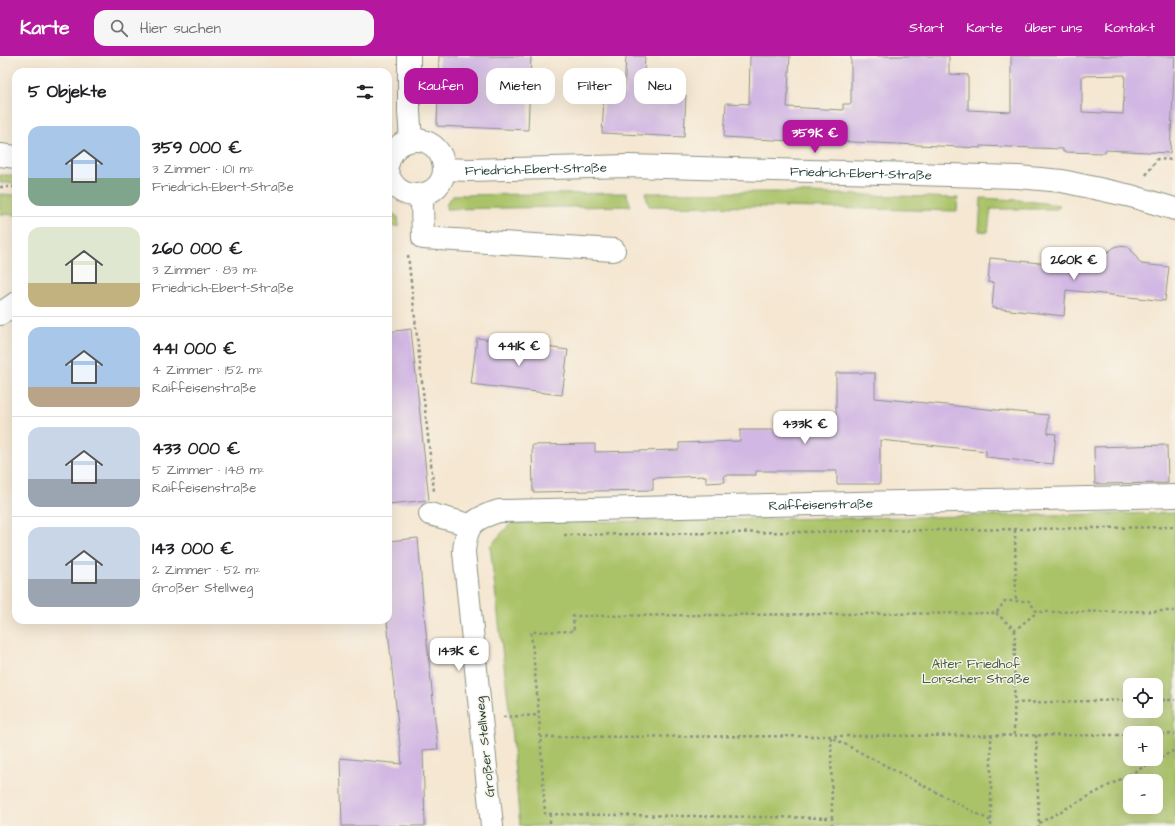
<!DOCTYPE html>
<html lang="de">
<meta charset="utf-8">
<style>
:root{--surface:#fff;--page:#f6f6f6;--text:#202124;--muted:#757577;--line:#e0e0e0;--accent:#b5179e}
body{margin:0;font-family:"Architects Daughter",sans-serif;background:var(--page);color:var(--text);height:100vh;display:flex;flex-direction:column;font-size:15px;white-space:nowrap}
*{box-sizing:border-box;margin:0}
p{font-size:13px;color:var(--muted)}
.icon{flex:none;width:22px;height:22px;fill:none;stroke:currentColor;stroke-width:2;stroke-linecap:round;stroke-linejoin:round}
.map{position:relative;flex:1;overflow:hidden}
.side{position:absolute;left:12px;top:12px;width:380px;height:556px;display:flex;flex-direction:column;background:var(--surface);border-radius:12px;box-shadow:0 4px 16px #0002}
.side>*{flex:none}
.guide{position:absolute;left:404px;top:12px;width:380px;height:36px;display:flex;gap:8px}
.fabs{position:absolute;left:1123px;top:622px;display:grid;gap:8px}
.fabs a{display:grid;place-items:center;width:40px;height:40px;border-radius:8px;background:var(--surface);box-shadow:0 4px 16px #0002;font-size:20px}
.price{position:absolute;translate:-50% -34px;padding:0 9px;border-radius:8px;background:#fff;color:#222;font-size:13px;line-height:26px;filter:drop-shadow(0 1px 2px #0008)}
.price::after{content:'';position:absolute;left:50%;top:24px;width:12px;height:9px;margin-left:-6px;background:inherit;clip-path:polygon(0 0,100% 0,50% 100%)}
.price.on{background:var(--accent);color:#fff}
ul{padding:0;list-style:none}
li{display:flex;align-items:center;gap:12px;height:100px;padding:0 16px}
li+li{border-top:1px solid var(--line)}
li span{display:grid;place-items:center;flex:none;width:112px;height:80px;border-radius:12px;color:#555}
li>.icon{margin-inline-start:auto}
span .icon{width:48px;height:48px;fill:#fffc;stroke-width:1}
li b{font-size:17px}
h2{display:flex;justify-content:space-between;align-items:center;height:48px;padding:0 16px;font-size:17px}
.chip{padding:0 14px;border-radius:12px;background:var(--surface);box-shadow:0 4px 16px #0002;font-size:14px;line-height:36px}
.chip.on{background:var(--accent);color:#fff}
header{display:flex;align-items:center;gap:24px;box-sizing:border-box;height:56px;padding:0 20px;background:var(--accent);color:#fff}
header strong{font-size:19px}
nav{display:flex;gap:22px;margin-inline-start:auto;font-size:14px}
.search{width:280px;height:36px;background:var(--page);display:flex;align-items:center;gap:10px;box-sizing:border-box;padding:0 14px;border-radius:12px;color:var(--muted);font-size:15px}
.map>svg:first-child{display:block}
.green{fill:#aac368;stroke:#64804e;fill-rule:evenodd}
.building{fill:#d1b7e3;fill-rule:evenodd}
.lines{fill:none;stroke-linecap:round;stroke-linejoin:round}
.minor-casing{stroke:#8a9283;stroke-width:24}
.path{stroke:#8a9283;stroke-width:2.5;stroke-dasharray:3 3;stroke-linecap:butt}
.minor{stroke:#fff;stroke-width:22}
.labels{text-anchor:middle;stroke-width:3;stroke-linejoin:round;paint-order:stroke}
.street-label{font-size:13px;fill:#1f3d34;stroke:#f7f3e8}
.park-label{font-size:13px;fill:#425e41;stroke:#f7f3e8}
</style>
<header>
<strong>Karte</strong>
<div class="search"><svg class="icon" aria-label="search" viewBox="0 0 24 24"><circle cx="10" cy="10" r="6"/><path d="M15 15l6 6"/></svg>Hier suchen</div>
<nav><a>Start</a><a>Karte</a><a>Über uns</a><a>Kontakt</a></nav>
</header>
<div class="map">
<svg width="1175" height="770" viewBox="0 0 1175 770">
<rect width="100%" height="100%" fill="#f7f3e8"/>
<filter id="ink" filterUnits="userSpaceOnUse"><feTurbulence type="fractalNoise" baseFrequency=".025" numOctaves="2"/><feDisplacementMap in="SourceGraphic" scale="8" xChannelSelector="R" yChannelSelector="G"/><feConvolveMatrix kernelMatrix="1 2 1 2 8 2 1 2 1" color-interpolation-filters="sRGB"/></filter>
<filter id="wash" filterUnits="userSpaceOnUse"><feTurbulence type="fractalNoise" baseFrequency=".012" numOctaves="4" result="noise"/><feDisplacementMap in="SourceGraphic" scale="16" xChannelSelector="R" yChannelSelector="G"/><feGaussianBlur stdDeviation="0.9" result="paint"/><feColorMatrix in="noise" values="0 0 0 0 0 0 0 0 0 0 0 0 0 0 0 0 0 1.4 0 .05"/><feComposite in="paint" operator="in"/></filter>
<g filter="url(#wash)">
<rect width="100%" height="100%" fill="#f5e7d2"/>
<path class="green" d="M0,119h16v8h-16z
M776,136l182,6 -1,13 -179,-4 -129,-1 -4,-13z
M626,137l5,13 -185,3 1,-7 7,-7z
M0,138l16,1v20l-16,-1z
M981,142l37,2 42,5 -3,4h-66l-3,23 -9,-1z
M388,154l10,7 1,9 -11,1z
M1175,457v313h-655l-10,-109 -20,-171 21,-23zM1130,629h26v26h-26zM1130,677h26v26h-26zM1130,725h26v26h-26z"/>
<g id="blocks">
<path class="building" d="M439,0h92l-3,74 -91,-4z
M626,0h19l-2,37 43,2 -2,42 -82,-4 2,-35h12v-3h8z
M750,0h40l-3,51 56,3v-6h8v-48h98v18l19,1v35l43,2v-56h164l-5,97 -65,-3v3l-42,-1v-3l-82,-3v2l-83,-4 -91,-4v2l-83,-5 2,-34 23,1zM1125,19l-2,39 -41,-2v-36z
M1116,190l13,1 12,17 28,3 -4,34 -99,-11 -2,26 -72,-8 2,-25 -6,-1 2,-24 90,9 1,-18 27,3z
M411,273l18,171 -41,4v-172z
M477,282l91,12 -6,45 -91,-11z
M836,317h39v25l173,17v18l8,1 -3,30 -67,-7v-6l-106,-11v44h-43v-13h-81v4h-32l1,7 -19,1v-7l-53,2v12l-120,2 -1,-47 63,-1v8l84,-2v-7l61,-2v-11h96z
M1167,389l1,38 -73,1 -1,-37z
M418,482l6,75 14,136 -15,1 2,76h-83l-2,-68 62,6 -15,-143h1v-80z"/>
</g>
</g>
<g filter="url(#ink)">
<use href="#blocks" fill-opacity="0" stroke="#8a9283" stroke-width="1"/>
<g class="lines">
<defs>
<g id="minor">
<path d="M409,0v56l2,28"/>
<path d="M0,99l16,2"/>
<path d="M388,107c10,-35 55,-28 56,6 0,29 -45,38 -56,5"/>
<path id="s1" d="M444,113l25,1 160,-4 389,11 44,4 69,15 44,13"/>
<path d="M420,139l2,8 1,35 191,12"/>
<path d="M0,258l16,-11"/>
<path d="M430,458l40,11"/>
<path id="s2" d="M492,770l-28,-274c2,-28 9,-33 35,-41l676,-15"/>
</g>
</defs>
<use href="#minor" class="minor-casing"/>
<path class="path" d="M1146,119l11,-16 18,1
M0,131h16
M408,199l26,236
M1015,474l1,71
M564,479l611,-8
M996,557l19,17 22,-18
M1156,644h19
M1014,647l116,-3
M503,661l36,-2
M1156,678h19
M1014,679l1,-105
M1036,679l3,91
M540,681l590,-2
M550,758v12
M832,762l-1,-81 160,84
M1039,767l136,-73
M832,770v-8l-287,-4 -6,-99 -8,-83 43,-1 -1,-15 423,-3 9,-12h24l8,11 138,-1
M991,770v-92"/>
<use href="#minor" class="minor"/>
</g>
</g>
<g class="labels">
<g class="street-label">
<text dy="5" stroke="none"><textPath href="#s1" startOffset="92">Friedrich-Ebert-Straße</textPath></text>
<text dy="5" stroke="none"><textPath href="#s1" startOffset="417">Friedrich-Ebert-Straße</textPath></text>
<text dy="5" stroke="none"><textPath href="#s2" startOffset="657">Raiffeisenstraße</textPath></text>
<text transform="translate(484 691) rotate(-96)" y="5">Großer Stellweg</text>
</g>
<g class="park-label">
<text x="976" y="612">Alter Friedhof<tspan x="976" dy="15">Lorscher Straße</tspan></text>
</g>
</g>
</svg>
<div class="fabs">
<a><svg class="icon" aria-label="locate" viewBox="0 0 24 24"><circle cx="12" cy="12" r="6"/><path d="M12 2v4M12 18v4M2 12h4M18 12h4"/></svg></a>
<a>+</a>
<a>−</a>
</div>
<b class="price on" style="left:815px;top:98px">359K €</b>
<b class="price" style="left:1074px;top:225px">260K €</b>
<b class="price" style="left:519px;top:311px">441K €</b>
<b class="price" style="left:805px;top:389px">433K €</b>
<b class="price" style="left:459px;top:616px">143K €</b>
<div class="guide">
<a class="chip on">Kaufen</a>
<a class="chip">Mieten</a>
<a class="chip">Filter</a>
<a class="chip">Neu</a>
</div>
<section class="side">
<h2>5 Objekte<svg class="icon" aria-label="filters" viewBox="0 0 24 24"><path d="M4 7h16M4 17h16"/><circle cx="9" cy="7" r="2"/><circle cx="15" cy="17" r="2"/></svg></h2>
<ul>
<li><span style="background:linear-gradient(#a9c7e8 65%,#7fa58c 0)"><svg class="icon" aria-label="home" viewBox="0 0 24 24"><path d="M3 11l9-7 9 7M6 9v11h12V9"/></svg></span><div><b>359 000 €</b><p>3 Zimmer · 101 m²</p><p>Friedrich-Ebert-Straße</p></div></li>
<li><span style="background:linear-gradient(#dfe7d0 70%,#c2b280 0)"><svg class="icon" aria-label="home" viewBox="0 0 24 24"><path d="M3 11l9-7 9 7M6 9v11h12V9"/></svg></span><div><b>260 000 €</b><p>3 Zimmer · 83 m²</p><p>Friedrich-Ebert-Straße</p></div></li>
<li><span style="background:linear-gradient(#a9c7e8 75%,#b9a48a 0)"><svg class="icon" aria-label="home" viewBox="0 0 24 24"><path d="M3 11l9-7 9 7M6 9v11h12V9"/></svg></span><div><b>441 000 €</b><p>4 Zimmer · 152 m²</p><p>Raiffeisenstraße</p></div></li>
<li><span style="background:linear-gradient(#c9d6e8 65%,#9aa5b1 0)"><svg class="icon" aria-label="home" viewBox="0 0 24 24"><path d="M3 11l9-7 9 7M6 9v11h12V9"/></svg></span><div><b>433 000 €</b><p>5 Zimmer · 148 m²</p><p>Raiffeisenstraße</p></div></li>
<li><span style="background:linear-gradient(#c9d6e8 65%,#9aa5b1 0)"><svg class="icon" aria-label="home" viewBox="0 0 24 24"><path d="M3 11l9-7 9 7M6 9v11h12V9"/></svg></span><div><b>143 000 €</b><p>2 Zimmer · 52 m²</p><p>Großer Stellweg</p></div></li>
</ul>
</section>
</div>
